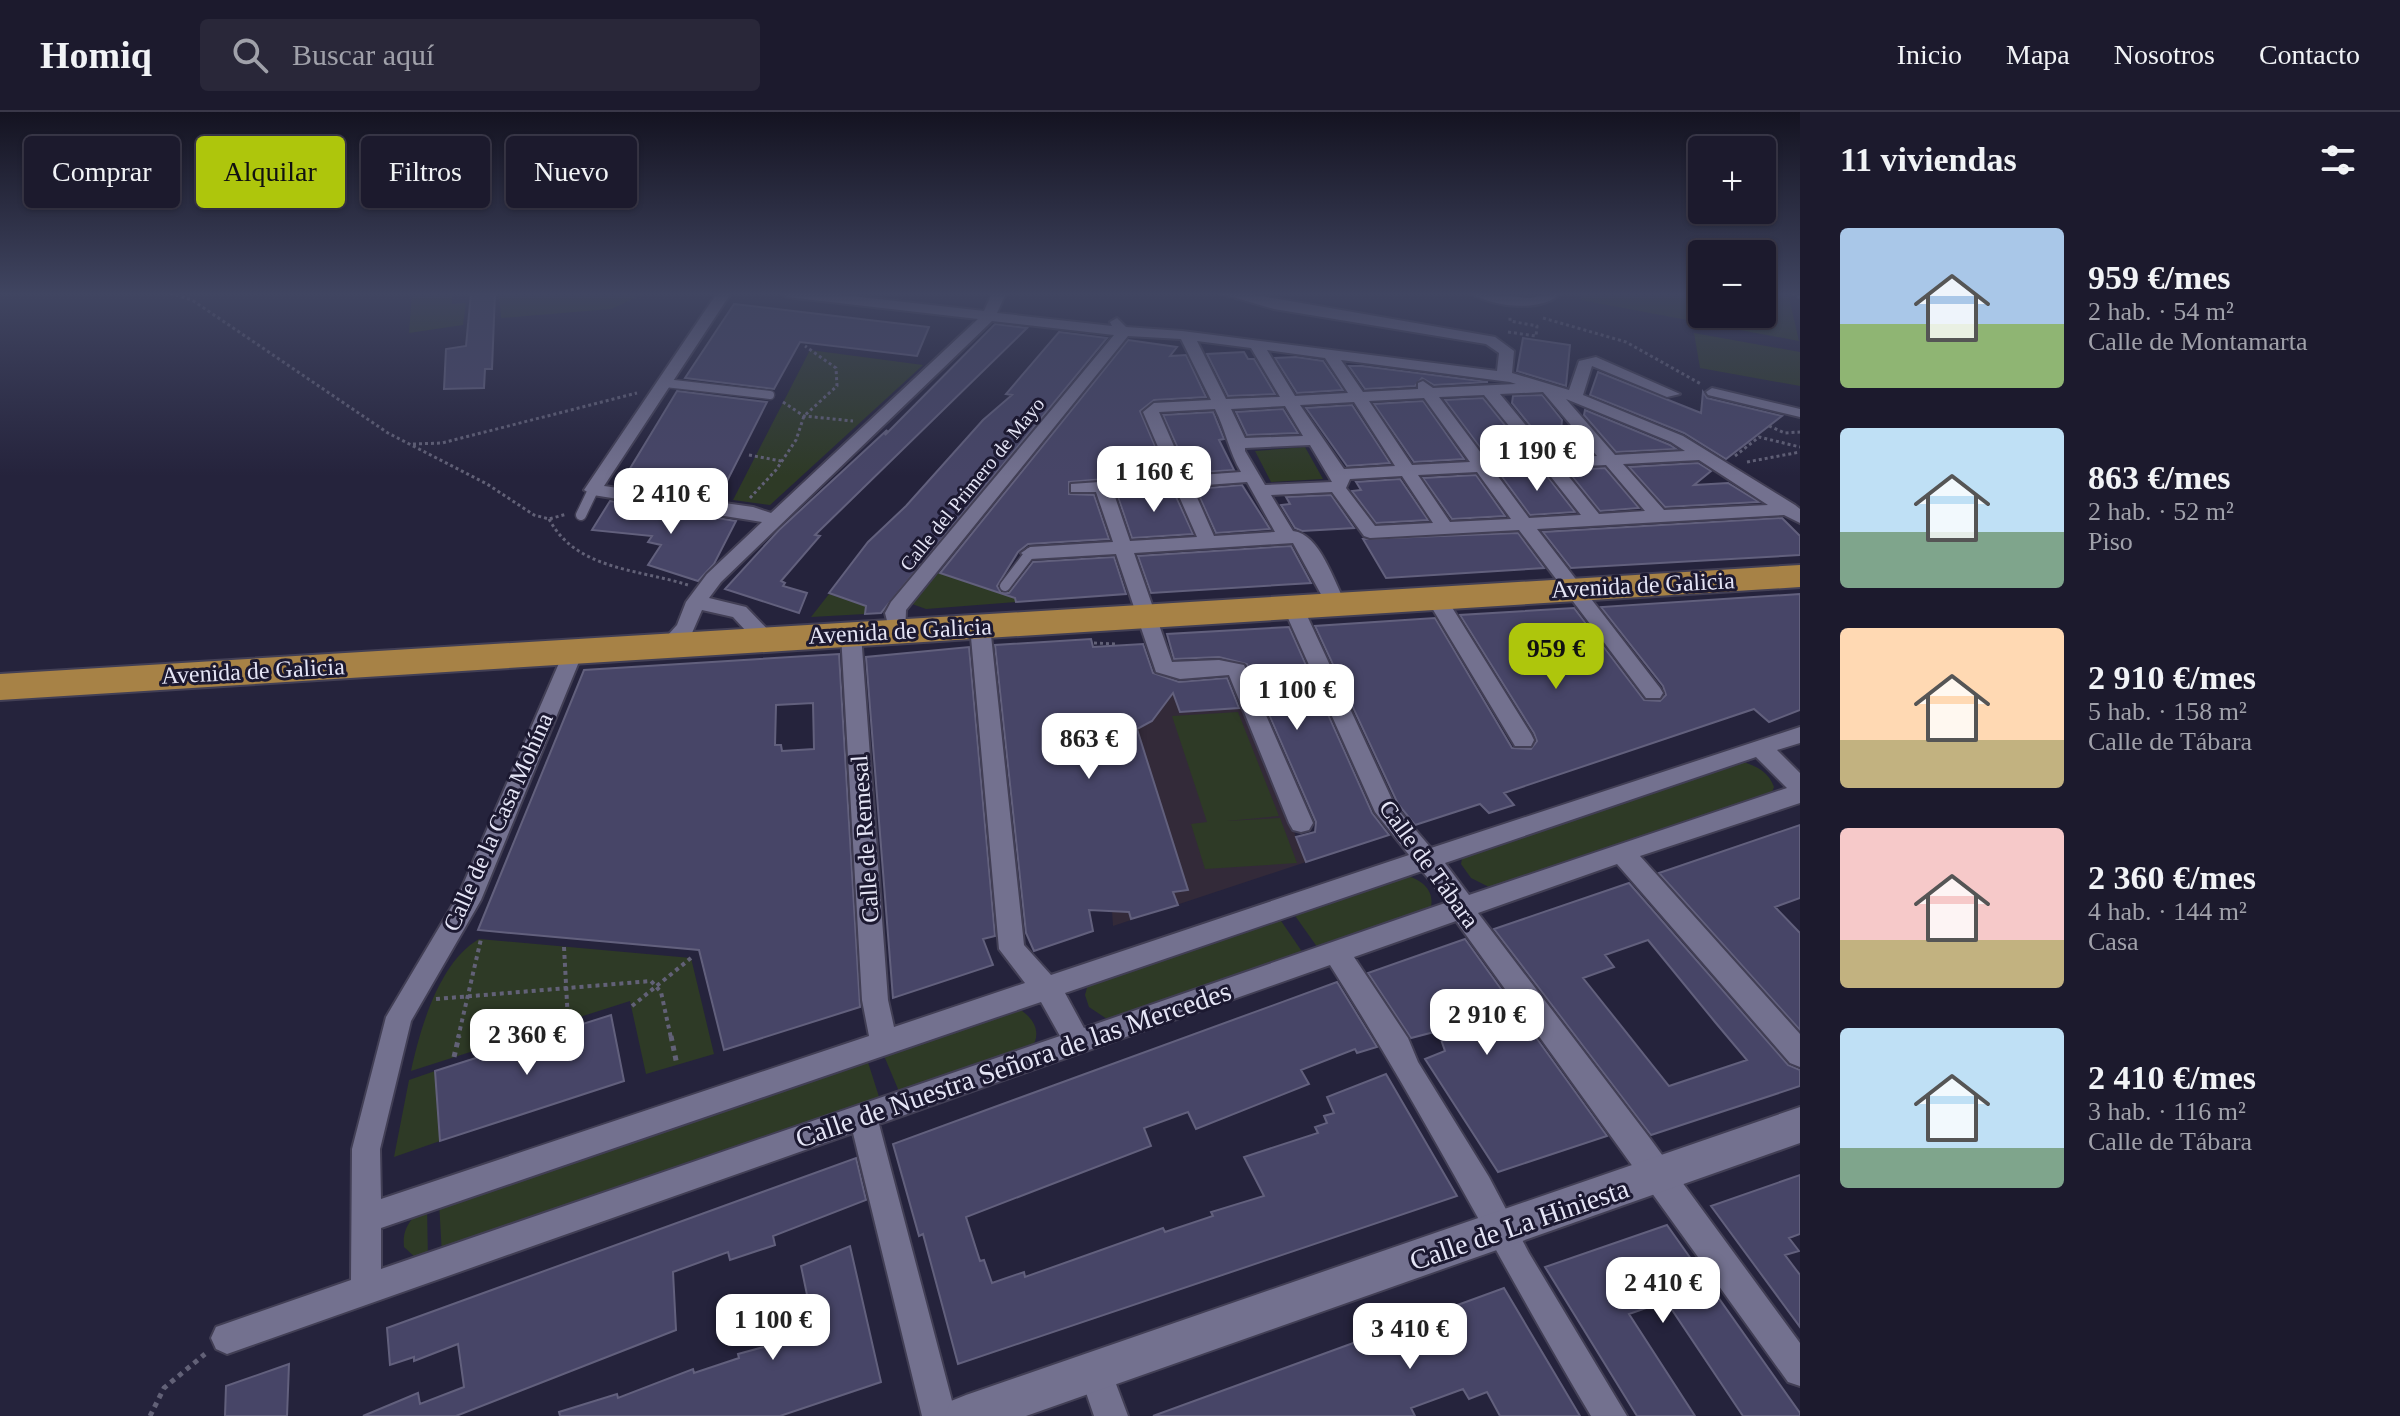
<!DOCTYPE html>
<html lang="es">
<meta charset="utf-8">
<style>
:root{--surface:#1c1a2d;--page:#292739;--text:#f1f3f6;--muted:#a0a1aa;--line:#3a3849;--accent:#aec60c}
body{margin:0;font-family:Georgia,serif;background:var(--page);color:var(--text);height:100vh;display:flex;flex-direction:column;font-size:30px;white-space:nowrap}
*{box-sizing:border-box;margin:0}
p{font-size:26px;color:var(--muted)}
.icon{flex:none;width:44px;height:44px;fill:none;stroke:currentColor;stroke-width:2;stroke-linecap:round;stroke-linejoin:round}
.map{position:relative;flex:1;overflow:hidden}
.sheet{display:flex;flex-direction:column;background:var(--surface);width:600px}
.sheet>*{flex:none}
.hud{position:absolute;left:24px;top:24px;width:760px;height:72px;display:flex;gap:16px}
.buttons{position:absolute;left:1688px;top:24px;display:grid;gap:16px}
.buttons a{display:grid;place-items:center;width:88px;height:88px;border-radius:8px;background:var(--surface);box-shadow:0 2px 6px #0004,0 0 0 2px var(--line);font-size:40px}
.price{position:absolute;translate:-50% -68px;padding:0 18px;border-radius:16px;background:#fff;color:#222;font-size:26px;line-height:52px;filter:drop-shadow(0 2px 4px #0008)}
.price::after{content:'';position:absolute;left:50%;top:48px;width:24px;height:18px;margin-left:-12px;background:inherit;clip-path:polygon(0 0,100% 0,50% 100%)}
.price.selected{background:var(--accent);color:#111}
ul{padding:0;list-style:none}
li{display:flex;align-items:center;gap:24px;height:200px;padding:0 40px}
li span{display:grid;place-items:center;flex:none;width:224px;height:160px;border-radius:8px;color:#555}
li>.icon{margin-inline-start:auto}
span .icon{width:96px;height:96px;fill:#fffc;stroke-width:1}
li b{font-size:34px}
h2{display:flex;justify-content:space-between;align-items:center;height:96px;padding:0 40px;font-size:34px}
.tag{padding:0 28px;border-radius:8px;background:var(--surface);box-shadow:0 2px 6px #0004,0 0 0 2px var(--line);font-size:28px;line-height:72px}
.tag.selected{background:var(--accent);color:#111}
header{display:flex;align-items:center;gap:48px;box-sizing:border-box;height:112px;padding:0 40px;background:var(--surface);border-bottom:2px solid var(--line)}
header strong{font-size:38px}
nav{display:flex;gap:44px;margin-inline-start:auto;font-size:28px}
.search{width:560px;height:72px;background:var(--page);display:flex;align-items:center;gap:20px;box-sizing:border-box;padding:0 28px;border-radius:8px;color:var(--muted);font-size:30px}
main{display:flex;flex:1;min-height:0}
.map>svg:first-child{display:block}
.education{fill:#332a39}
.green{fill:#2e3a26}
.building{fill:#474567;stroke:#62607d;stroke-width:2;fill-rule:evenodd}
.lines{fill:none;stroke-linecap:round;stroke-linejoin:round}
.service-far1-casing{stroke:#423f55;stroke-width:11}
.service-casing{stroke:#423f55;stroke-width:13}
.pedestrian-casing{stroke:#423f55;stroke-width:4}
.minor-casing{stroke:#423f55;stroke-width:4}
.tertiary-casing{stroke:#423f55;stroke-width:4}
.trunk-casing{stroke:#423f55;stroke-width:4}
.path-far2{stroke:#626177;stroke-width:3;stroke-dasharray:3 3;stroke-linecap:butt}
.path-far1{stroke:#626177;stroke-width:4;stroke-dasharray:4 4;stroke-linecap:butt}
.path{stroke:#626177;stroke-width:5;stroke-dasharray:5 5;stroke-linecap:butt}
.service-far1{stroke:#73718f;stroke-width:8}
.service{stroke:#73718f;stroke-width:10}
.pedestrian{fill:#73718f;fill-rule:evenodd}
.minor{fill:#73718f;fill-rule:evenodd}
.tertiary{fill:#73718f;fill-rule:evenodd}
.trunk{fill:#a78246;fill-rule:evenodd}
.labels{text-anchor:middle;stroke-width:6;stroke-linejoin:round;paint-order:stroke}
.far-street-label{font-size:20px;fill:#e5e5f6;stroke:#1c1931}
.street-label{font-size:24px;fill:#e5e5f6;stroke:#1c1931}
.near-street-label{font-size:28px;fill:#e5e5f6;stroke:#1c1931}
</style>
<header>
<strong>Homiq</strong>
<div class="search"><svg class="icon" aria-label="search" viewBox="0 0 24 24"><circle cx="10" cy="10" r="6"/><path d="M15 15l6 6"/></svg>Buscar aquí</div>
<nav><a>Inicio</a><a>Mapa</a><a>Nosotros</a><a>Contacto</a></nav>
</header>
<main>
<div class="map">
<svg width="1800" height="1304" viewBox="0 0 1800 1304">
<rect width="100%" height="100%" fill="#25233c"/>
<path class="education" d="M1168,569l12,31 65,-5 61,155 -193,64 -13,-198 50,-5z"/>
<path class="green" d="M412,181h40v11l14,-1 -3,22 -54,8z
M499,181h147l-35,16 -110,9z
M1581,181h121v21h60v-21h26l11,48 -218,-41z
M1694,221l106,19v34l-100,-18z
M810,238l113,15 -153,140 -37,-5z
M1305,335l18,32 -52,3 -16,-31z
M939,460l57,20 17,-5 3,15 -90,7 -14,-5z
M829,482l37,12 -1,8 -54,3z
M1238,600l41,104 -52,5 53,-3 17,45 -92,6 -14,-45 16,-2 -35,-106z
M1740,649c15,4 29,11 34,26l-3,8 -280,93 -20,-10 -10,-14 2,-10z
M1401,762c18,4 36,15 29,36l-110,41 -29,-41z
M1277,803l28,41 -195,65 -21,-14 -4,-12 3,-11z
M479,827l212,19 23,96 -68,20 -16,-73 -219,70c9,-42 28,-109 68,-132z
M1019,897c16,10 23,24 12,40l-133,49v-9l-16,-38z
M866,944l15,47 -439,152 -3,-53z
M435,959l5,70 -46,16 15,-77z
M427,1094l1,54h-10l-14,-13c-2,-20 8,-30 23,-41z"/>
<path class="building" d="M471,181h24l-3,76h-7l-1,19 -40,1 2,-40 20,-3z
M734,192l152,18 43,5 -12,29 -117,-14 -26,47 -89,-11z
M995,212l32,4 -212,207 5,1 -39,45 4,2 -2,3 24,7 -8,20 -74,-24 54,-59 108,-100 -2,5z
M1059,220l48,6 -226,275 -16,1 1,-8 -37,-13 39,-51 38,-36 77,-86 29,-25 -6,-1z
M1523,226l47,7 -4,41 -49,-15z
M1128,228l49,7 -7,9 16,-1 20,42 -52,3 -14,11 27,63 -98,8v12l25,1 15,44 -81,5 -10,8 -21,34 4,7h8l24,-31 81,-5 12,37 -110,8 -1,-4 -75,-25z
M1244,240l4,7h6l21,35 -47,2 -21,-42z
M1296,245l27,4 20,29 -46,3 -22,-35z
M1349,254h13l126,16 -54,3 -12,-7 -7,8 -50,3z
M1598,260l103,41 2,-21 4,6 75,18 -56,43 -42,-26 -94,-38z
M677,279l90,11 -49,97 -98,-14z
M1542,283l20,25 -3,35h-5l-42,-52 1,-7z
M1483,286l47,58 -42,2 -43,-58z
M1423,289l41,58 -50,3 -40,-58z
M1352,293l38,58 -43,3 -41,-58z
M1283,297l15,24 -51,2 -11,-23z
M1585,298l85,35 6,4 -60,3 -32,-37z
M1213,300l11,27 -5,1 15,30 -45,3 -26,-58z
M1698,351l13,8 -17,14 34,-2 31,19 -94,5 -36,-40z
M1605,356l34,40 -39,3 -33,-41z
M1543,359l32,41 -45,3 -30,-41z
M1476,363l29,41 -53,3 -29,-41z
M1400,367l28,41 -52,3 -24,-32 9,-1 -5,-8z
M1242,373l28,44 -54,4 -20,-44z
M1173,378l20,44 -61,4 -15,-44z
M1331,383l23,33 -52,3 -7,-3 -14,-23 9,-1 -4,-7z
M610,389l126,20 -22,43 -16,17 -50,-16 13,-20 -13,-3 4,-6 -60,-6z
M1782,406l18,18v19l-229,13 -28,-36z
M1518,421l26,35 -158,10 -23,-39z
M1291,434l20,37 -160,10 -13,-37z
M1800,482v116l-31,12 -15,-13 -250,84 10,12 -25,8 -9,-9 -65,21 -17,-21 -83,-178 120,-8 77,130 19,1 6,-8 -3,-8 -74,-118 114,-7 70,92 16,1 6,-6 -3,-9 -62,-79z
M1289,515l83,186 17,22 -83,27 -10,-25 19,-5 1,-10 -69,-158 -28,-7 -45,2 -7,-25z
M1091,527l2,8 50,-3 10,29 26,9 48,-4 12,30 -59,4 -7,-19 -21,28 -15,8 51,161 -15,2 5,13 -47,14 -2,-7 -40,-2 4,21 -59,20 -8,-18 -31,-288z
M969,535l26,289 -12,3 10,26 -100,33 -27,-341z
M839,542l21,353 -136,43 -25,-100 -221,-20 106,-260zM813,591l1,46 -32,2 -1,-6h-6l1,-40z
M1800,713v73l-25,9 25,26v97l-141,-157z
M1629,771l159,182 12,5v16l-149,49 -157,-206zM1648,828l67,82 32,38 -78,26 -86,-108 31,-11 -9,-12z
M1465,827l142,197 -109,36 -73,-113 20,-8 -7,-20 -27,7 -43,-65z
M1337,870l40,65 -20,6 -2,-4 -54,21 8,14 -113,45 -8,-17 -44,16 7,18 -185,71 14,44 4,-1 8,23 32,-11 1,5 138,-49 2,4 48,-16 -2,-4 53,-16 -20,-39 74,-24 -3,-6 12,-4 -3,-7 10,-3 -7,-16 59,-23 71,122 -499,168 -35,-130 -4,2 -26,-92z
M611,903l13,66 -184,60 -5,-70z
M856,1046l10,42 -93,36 2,9 -45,15 -2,-8 -55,20 3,58 -220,86h-93l55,-23 2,11 44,-17 -6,-43 -44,17v-4l-24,8 -3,-37z
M1800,1063v59l-11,4 10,13 -14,4 15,20v52l-89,-121z
M1667,1113l133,188v3h-57l-77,-115 -37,13 66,102h-58l-92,-149z
M850,1134l31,136 -101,34h-220l-1,-4 58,-18 1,4 75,-29 1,4 45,-15 -1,-4 77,-21 -14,-67z
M1504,1176l76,128h-80l-13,-24 -18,7 -6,-10 -52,19 4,8h-262z
M289,1252l-2,52h-62l1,-30z"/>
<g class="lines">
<defs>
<path id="service-far1" d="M665,271l105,12"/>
<path id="service" d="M581,403l12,-25
M1005,474l25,-33"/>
<path id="pedestrian" d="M1712,276l88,21v8l-92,-22 -2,-3z"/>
<path id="minor" d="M717,181h14l-127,193 149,21 18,6 207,-194 -191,-22 -7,-4h45l159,18 8,-18h14l-9,20 115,13 -2,-4 7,-4 9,9 56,4 315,40 2,-18 -13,-9 -212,-35 -55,-16h25l251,44 19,14 -2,22 57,17 10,-29 17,-4 84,37 -13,3 -75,-31 -9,29 100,41 112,69 5,4v14l-16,-8 -247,14 123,159 3,5 -3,5h-14l-127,-168 -149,8 -6,-2 -32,-44 -61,3 22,36c27,3 41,51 53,73l-10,7 -7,-2 -36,-66 -159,10 38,109 47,-2 25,5 69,158 -4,7 -8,2 -8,-2 -4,-7 -60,-148 -49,4 -24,-7 -40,-118 -86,5 -9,-6 9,-6 83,-5 -17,-50h-25v-8l100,-7 -28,-65 11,-9 57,-3 -30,-61 -53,-3 -222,274 -1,26h-14l-6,-23 6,-11 223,-267 -122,-14 -271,261 -12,16 37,9 26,27 3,5 -3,5h-14l-25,-27 -31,-7 -10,23 -16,17h-14l-3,-5 18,-20 9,-23 21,-28 55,-52 -169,-27 -9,-5zM1197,229l54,7 29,49 -54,2zM1267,238l58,8 23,35 -53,3zM1341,248l169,22 6,2 -83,4 -10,-7 -5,2v6l-55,3zM1543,280l54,64 -44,2 -53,-64zM1484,283l52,64 -49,2 -48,-64zM1424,286l46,64 -58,3 -43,-64zM1566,287l105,43 14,9 -70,4zM1354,290l41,64 -51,3 -44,-64zM1285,294l18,30 -58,2 -14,-29zM1215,297c11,22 14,43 26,63l-54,4 -28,-64zM1310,333l22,37 -67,3 -20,-34v-3zM1699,348l69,45 -104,5 -41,-46zM1606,353l39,46 -46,3 -38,-47zM1544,356l37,47 -52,3 -35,-47zM1477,360l34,47 -61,3 -32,-47zM1402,364l31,47 -58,3 -29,-38 4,-9zM1247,370l28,50 -61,4 -22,-50zM1175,375l22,50 -67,4 -17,-50z
M1471,181l58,5 32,-5c-19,20 -69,14 -90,0z
M1436,479l7,2 88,141 3,6 -3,6h-16l-89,-148z
M1293,488l10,7 92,199 36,42 369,-121v16l-23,7 23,23v30l-160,53 160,178v33l-10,-4 -173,-199 -139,49 171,224 151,206v43l-12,-4 -332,-461 -102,36 54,81 10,24 71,115 40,76 98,163h-36c-89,-149 -167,-304 -261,-451l-451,159 77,292h-34l-69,-283 -626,221 -11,-5 -5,-11 5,-11 135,-47 1,-131 34,-132 73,-123 107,-247 7,-2 10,7 -102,248 -70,121 -31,128 1,50 488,-163 -7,-36 -21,-366 3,-5 7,-2 10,7 27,366 6,27 131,-44 -26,-34 -29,-323 3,-5h14l3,5 34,319 27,30 358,-120 -34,-43 -92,-205zM1756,645l31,31 -318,107 -24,-32zM1422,759l26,31 -364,126 -19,-35zM1041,890l19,34 -679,233v-41z
M1095,1244l12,4 21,56h-34l-15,-44 4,-12z"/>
<path id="tertiary" d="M1800,995v36l-774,273h-81l6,-15 15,-6z"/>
<path id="trunk" d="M1800,453v22l-1800,113v-26z"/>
</defs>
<use href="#service-far1" class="service-far1-casing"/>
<use href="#service" class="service-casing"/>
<use href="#pedestrian" class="pedestrian-casing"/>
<use href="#minor" class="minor-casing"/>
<use href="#tertiary" class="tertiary-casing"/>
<use href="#trunk" class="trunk-casing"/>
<path class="path-far2" d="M170,181l22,7 196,133 99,51 47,31 15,4 18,-5
M1792,181l8,5
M1543,206l83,24 75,42
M1508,220l28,4 1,-10 -27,-5v-4
M783,290l21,14 49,5
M1769,314l16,7 15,-1
M413,332l29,-1 195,-50
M749,343l32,6
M1735,344l24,-19 41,10
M1747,350l53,-10
M750,386l26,-28 20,-30 8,-24 33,-30 -1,-18 -31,-22
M549,407c27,51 89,50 139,66
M1094,531l24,1"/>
<path class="path-far1" d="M564,835l4,74
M436,887l215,-18 10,11 10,46
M632,894l59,-48
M458,926l23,-99"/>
<path class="path" d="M671,924l6,29
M454,945l5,-21
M150,1304l14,-28 41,-34"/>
<use href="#service-far1" class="service-far1"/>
<use href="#service" class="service"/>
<use href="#pedestrian" class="pedestrian"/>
<use href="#minor" class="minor"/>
<use href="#tertiary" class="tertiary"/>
<use href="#trunk" class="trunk"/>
</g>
<linearGradient id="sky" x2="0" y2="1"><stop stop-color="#141321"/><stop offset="0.5" stop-color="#404561"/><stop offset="1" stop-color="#404561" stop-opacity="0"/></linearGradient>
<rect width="1800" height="364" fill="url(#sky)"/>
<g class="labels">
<g class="far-street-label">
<text transform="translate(972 372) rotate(-51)" y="7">Calle del Primero de Mayo</text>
</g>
<g class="street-label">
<text transform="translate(1643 473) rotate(-3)" y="8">Avenida de Galicia</text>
<text transform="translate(900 519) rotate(-3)" y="8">Avenida de Galicia</text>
<text transform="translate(253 559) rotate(-3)" y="8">Avenida de Galicia</text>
<text transform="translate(498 710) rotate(-66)" y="8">Calle de la Casa Mohína</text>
<text transform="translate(865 727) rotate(-94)" y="8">Calle de Remesal</text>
<text transform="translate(1429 752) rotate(54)" y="8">Calle de Tábara</text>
</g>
<g class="near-street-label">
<text transform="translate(1013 952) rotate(-19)" y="10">Calle de Nuestra Señora de las Mercedes</text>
<text transform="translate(1519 1112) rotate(-19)" y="10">Calle de La Hiniesta</text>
</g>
</g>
</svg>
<div class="buttons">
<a>+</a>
<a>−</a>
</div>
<b class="price" style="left:1537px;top:381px">1 190 €</b>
<b class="price" style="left:1154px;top:402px">1 160 €</b>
<b class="price" style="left:671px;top:424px">2 410 €</b>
<b class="price selected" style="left:1556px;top:579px">959 €</b>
<b class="price" style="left:1297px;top:620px">1 100 €</b>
<b class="price" style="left:1089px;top:669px">863 €</b>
<b class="price" style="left:1487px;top:945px">2 910 €</b>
<b class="price" style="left:527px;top:965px">2 360 €</b>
<b class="price" style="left:1663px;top:1213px">2 410 €</b>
<b class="price" style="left:773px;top:1250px">1 100 €</b>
<b class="price" style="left:1410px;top:1259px">3 410 €</b>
<div class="hud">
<a class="tag">Comprar</a>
<a class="tag selected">Alquilar</a>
<a class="tag">Filtros</a>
<a class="tag">Nuevo</a>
</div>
</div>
<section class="sheet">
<h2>11 viviendas<svg class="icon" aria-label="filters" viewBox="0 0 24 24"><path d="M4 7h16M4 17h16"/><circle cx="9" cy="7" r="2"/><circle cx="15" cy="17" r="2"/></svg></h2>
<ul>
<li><span style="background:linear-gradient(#a9c7e8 60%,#8fb573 0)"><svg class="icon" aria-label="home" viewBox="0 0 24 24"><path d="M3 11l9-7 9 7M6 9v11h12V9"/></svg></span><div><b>959 €/mes</b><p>2 hab. · 54 m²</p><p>Calle de Montamarta</p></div></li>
<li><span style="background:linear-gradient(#bfe0f5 65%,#7fa58c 0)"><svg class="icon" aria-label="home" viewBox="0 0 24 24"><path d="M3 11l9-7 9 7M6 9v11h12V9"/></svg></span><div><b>863 €/mes</b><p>2 hab. · 52 m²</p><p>Piso</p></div></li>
<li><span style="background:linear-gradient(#ffd9b3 70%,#c2b280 0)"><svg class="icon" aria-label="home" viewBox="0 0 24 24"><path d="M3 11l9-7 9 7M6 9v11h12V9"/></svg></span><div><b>2 910 €/mes</b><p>5 hab. · 158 m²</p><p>Calle de Tábara</p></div></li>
<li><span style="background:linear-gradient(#f6c9c9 70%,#c2b280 0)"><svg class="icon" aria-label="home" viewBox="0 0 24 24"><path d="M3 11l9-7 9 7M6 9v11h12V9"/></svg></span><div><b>2 360 €/mes</b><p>4 hab. · 144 m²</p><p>Casa</p></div></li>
<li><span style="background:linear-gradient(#bfe0f5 75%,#7fa58c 0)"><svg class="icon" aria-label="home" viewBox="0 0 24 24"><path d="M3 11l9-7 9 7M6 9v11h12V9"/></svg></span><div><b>2 410 €/mes</b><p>3 hab. · 116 m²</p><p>Calle de Tábara</p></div></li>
</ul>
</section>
</main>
